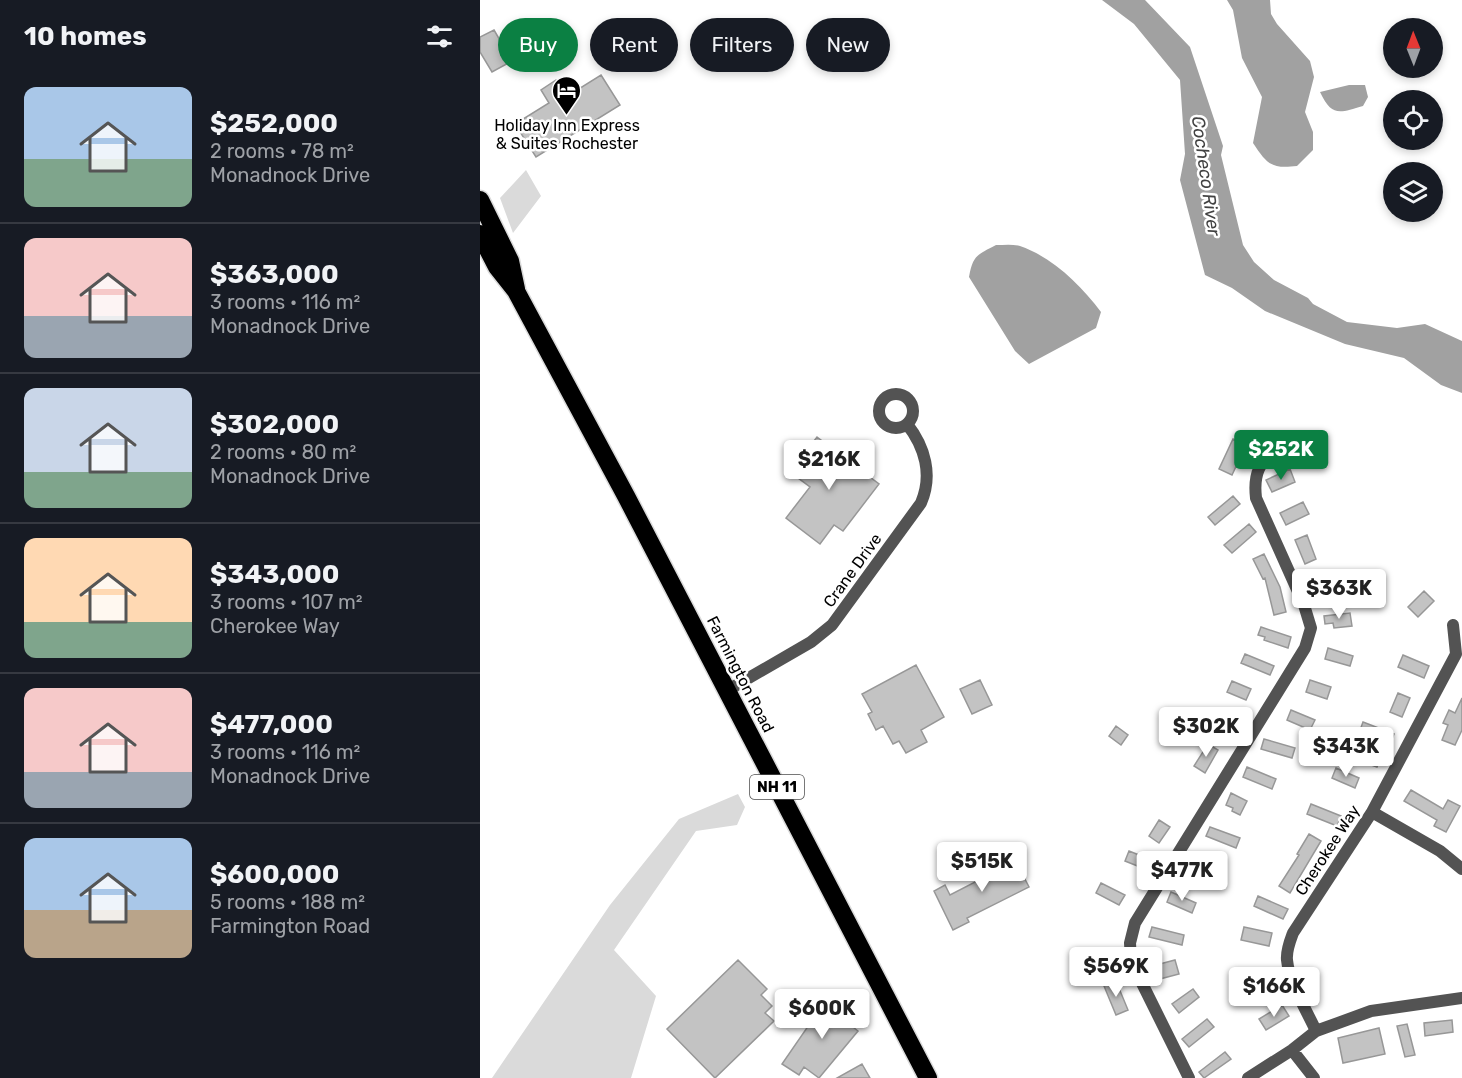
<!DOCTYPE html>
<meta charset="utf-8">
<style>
:root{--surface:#171b24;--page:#20242c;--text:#f1f3f6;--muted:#9ea1a6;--line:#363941;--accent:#0b8043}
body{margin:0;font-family:Rubik,sans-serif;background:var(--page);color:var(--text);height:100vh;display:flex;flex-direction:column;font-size:22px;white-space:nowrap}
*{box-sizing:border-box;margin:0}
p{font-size:20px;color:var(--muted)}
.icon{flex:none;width:33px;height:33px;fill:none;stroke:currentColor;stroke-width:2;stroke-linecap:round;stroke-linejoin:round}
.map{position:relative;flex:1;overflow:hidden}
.details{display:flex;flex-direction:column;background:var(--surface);width:480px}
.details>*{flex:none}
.top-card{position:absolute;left:18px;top:18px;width:570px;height:54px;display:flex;gap:12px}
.needle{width:39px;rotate:359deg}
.controls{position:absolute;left:903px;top:18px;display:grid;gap:12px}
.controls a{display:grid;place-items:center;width:60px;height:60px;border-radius:50%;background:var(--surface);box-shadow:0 3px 9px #0003;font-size:30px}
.price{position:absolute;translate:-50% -51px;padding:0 14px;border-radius:6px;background:#fff;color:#222;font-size:20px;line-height:39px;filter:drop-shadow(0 2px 3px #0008)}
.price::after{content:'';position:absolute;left:50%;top:36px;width:18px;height:14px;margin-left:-9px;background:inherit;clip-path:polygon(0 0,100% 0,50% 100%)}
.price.selected{background:var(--accent);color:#fff}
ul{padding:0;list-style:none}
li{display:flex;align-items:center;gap:18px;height:150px;padding:0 24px}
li+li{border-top:2px solid var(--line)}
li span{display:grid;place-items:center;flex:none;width:168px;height:120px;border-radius:12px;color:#555}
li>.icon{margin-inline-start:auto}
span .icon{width:72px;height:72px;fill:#fffc;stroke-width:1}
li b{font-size:26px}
h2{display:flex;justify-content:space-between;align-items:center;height:72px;padding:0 24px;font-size:26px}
.chip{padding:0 21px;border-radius:27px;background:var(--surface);box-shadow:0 3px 9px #0003;font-size:21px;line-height:54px}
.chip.selected{background:var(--accent);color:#fff}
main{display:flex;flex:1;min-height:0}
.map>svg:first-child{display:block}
.green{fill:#dadada}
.water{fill:#a1a1a1}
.building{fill:#c3c3c3;stroke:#979797;stroke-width:1.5}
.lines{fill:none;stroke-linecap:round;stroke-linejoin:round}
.highway-casing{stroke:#dbdbdb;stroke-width:21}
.minor{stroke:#535353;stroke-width:12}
.highway{stroke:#000;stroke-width:18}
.labels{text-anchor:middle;stroke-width:5;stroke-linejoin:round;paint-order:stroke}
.shield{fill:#fff;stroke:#4c4c4c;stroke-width:1.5}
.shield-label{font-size:15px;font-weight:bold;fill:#000}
.poi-label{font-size:16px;fill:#000;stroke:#fff}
.street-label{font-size:16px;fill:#000;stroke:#fff}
.water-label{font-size:18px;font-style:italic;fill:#424242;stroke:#fff}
</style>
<main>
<section class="details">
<h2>10 homes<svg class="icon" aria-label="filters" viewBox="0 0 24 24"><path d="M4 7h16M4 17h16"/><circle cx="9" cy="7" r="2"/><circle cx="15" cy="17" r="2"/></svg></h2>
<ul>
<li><span style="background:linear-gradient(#a9c7e8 60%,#7fa58c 0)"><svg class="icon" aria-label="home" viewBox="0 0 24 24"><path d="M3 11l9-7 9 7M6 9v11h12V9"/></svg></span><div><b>$252,000</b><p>2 rooms · 78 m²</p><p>Monadnock Drive</p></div></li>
<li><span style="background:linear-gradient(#f6c9c9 65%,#9aa5b1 0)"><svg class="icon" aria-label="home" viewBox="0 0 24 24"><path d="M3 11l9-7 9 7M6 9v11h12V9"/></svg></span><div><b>$363,000</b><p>3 rooms · 116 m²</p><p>Monadnock Drive</p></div></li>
<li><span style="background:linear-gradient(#c9d6e8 70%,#7fa58c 0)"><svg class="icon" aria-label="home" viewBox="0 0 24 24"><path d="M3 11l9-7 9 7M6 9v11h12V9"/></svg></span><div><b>$302,000</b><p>2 rooms · 80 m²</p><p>Monadnock Drive</p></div></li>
<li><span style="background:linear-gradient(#ffd9b3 70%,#7fa58c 0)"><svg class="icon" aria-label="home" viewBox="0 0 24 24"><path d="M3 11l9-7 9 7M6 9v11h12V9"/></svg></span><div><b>$343,000</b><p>3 rooms · 107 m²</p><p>Cherokee Way</p></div></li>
<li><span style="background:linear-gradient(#f6c9c9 70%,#9aa5b1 0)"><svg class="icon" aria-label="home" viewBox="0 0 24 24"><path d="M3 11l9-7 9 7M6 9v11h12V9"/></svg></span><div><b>$477,000</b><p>3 rooms · 116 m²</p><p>Monadnock Drive</p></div></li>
<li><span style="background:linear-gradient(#a9c7e8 60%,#b9a48a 0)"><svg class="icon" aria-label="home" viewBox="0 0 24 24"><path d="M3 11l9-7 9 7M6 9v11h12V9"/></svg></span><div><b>$600,000</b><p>5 rooms · 188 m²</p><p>Farmington Road</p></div></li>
</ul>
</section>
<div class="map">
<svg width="982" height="1078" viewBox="0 0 982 1078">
<rect width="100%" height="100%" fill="#fff"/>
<path class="green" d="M46,170l15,26 -28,37 -13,-35z
M258,794l7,13 -8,18 -41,6 -82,119 42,46 -25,82h-139l118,-173 69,-86z"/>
<path class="water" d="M622,0h43l45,47 33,99 -2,9 22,90 11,17 20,18 34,18 5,6 34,18 50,6 28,-4 37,17v52l-21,-8 -37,-27 -59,-14 -80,-33 -33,-23 -27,-13 -25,-95 5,-26 -5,-74 -46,-56z
M747,0h43l1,14 6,10 33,37 4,16 -9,35 8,20v18l-16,16c-26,3 -30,-2 -44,-23l9,-46 -20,-39 -9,-48z
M869,85h16l3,12 -5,9c-24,7 -31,11 -43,-14z
M516,245c8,0 17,-1 24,1 32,11 61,39 81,66l-5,16 -67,36 -14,-13 -46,-74c4,-22 8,-22 27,-32z"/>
<path class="building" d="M14,30l18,31 -20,11 -12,-20v-15z
M121,75l19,30 -84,52 -21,-33 34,-21 -8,-13 15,-10 10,17z
M337,437l62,47 -36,47 -9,-6 -14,19 -34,-26 24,-31 -20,-15z
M753,439l13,6 -14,30 -13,-6z
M810,469l5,13 -23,10 -6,-12z
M753,496l7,8 -25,21 -7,-8z
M823,502l6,12 -23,11 -6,-12z
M769,524l7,8 -24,21 -8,-8z
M827,535l9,24 -11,5 -10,-24z
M784,554l16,33 6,25 -12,3 -9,-37 -2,1 -10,-20z
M842,574l9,20 -11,4 -9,-20z
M944,591l10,10 -16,16 -10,-10z
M870,613l2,13 -18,2 -1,-5 -8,1 -1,-8z
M781,627l30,10 -3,11 -24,-8 1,-3 -7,-2z
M848,648l25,8 -3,10 -25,-7z
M765,654l29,12 -4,9 -29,-12z
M923,655l26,11 -5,12 -26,-11z
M436,665l28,52 -23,13 6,12 -21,11 -7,-12 -6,3 -10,-18 -7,4 -8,-16 4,-2 -10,-18z
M500,680l12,25 -20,9 -12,-25z
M830,680l21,7 -4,12 -21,-7z
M752,681l19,8 -5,11 -19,-8z
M918,693l12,5 -8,19 -12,-5z
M982,698v32l-7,15 -13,-5 6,-15 -5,-2 6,-13 6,3z
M811,710l24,10 -5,10 -23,-10z
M883,722l31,12 -4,10 -31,-11z
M636,726l12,9 -7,10 -12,-9z
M784,739l31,9 -3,10 -31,-9z
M728,744l10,6 -13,23 -11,-7z
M870,746l31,11 -4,10 -31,-11z
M767,767l29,12 -4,10 -29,-12z
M856,768l23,10 -4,10 -23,-10z
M931,790l32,19 5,-9 12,6 -14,26 -12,-6 3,-6 -33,-19z
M751,793l16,8 -7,14 -8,-4 1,-3 -7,-3z
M831,804l30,12 -4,10 -30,-12z
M679,820l11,7 -11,16 -10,-7z
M730,827l30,11 -4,10 -30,-12z
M829,834l12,7 -31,52 -11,-7 20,-31 -2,-1z
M649,851l25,10 -4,10 -25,-10z
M510,860l5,10 20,-10 14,27 -62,31 2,4 -16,8 -19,-39 11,-6 5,10 35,-18 -6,-12z
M712,862l29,8 -3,10 -29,-8z
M621,883l24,12 -6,10 -23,-12z
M691,892l25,11 -4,10 -25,-11z
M778,896l30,13 -5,10 -29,-13z
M672,927l32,8 -2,10 -33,-8z
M764,927l28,6 -3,13 -28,-6z
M258,960l29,29 -6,6 11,11 -7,7 9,8 -59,57 -48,-49z
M695,960l4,14 -23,6 -4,-14z
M792,969l1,11 -32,4 -1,-11z
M636,981l12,29 -12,5 -12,-29z
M713,989l6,8 -20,16 -7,-9z
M351,993l16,11 -8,12 19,15 -39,47 -15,-11 -5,8 -17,-11z
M802,1005l7,11 -23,14 -7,-11z
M727,1019l7,8 -25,20 -7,-8z
M972,1020l1,12 -28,4 -1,-13z
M927,1024l8,31 -10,2 -8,-31z
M899,1028l6,26 -42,9 -5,-25z
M745,1052l6,7 -27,19 -5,-6z
M382,1064l8,14h-33z"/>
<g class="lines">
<defs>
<path id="highway" d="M0,200l30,61 6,28
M0,234l17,33 19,24 110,205 302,582"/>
</defs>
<use href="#highway" class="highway-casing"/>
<path class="minor" d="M399 411a17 17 0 1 1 34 0a17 17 0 1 1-34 0Z
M248,690l83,-48 21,-17 89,-122c12,-28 4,-56 -14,-79
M892,812l68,39 22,18
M836,1031c-9,-20 -27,-49 -29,-71 -1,-9 3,-19 6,-27l79,-121 84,-158 -3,-29
M812,1050l22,28
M709,1078l-58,-117 -1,-18 5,-20 170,-275 6,-20 -7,-23 -48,-107c-3,-26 4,-34 21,-54
M768,1078l44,-28 24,-19 55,-20 91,-13"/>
<use href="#highway" class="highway"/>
</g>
<defs>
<symbol id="hotel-pin" viewBox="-11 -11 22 30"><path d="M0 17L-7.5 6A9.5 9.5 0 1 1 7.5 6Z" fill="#000" stroke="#fff"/><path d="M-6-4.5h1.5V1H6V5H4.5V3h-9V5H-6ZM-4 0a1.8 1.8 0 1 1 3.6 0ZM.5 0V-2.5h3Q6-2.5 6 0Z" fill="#fff"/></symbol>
</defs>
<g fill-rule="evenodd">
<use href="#hotel-pin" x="70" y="74" width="33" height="45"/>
</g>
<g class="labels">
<rect class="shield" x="270" y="775" width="54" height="24" rx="4.5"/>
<g class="shield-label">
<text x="297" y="792">NH 11</text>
</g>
<g class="poi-label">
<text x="87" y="131">Holiday Inn Express<tspan x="87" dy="18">&amp; Suites Rochester</tspan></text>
</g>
<g class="street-label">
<text transform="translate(372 570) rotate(-54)" y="6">Crane Drive</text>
<text transform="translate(261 674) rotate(63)" y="6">Farmington Road</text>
<text transform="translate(847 850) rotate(-57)" y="6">Cherokee Way</text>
</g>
<g class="water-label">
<text transform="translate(726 176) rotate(82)" y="6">Cocheco River</text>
</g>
</g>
</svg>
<div class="controls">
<a><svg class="needle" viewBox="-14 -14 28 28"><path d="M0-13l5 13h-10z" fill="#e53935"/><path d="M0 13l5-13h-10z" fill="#9ea1a6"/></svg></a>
<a><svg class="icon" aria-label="locate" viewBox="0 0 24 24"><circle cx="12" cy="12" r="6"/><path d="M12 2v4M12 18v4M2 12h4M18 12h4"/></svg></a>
<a><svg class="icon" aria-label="layers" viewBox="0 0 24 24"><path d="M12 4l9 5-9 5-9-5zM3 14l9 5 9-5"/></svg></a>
</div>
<b class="price selected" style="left:801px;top:481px">$252K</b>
<b class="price" style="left:349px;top:491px">$216K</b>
<b class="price" style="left:859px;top:620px">$363K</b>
<b class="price" style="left:726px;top:758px">$302K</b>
<b class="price" style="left:866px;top:778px">$343K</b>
<b class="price" style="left:502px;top:893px">$515K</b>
<b class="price" style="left:702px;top:902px">$477K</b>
<b class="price" style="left:636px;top:998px">$569K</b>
<b class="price" style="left:794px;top:1018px">$166K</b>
<b class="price" style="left:342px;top:1040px">$600K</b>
<div class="top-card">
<a class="chip selected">Buy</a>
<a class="chip">Rent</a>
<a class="chip">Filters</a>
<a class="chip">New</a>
</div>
</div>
</main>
